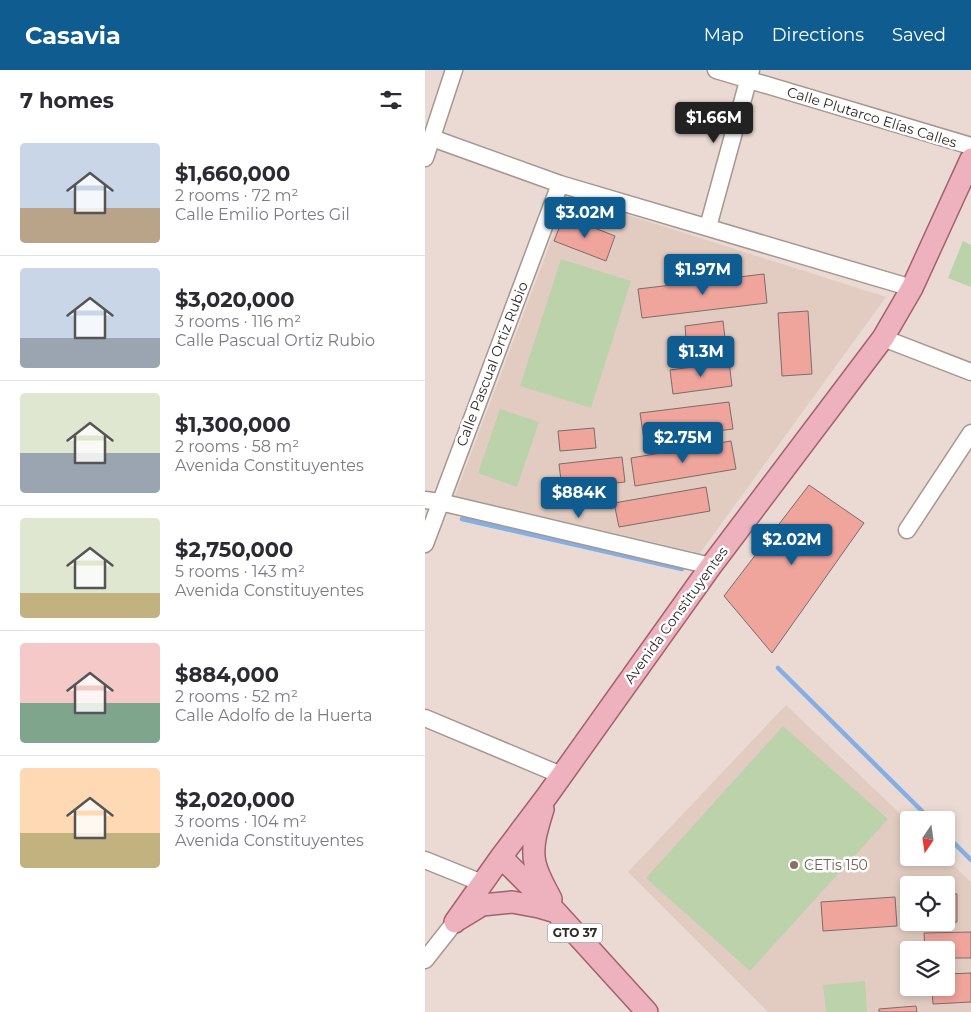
<!DOCTYPE html>
<meta charset="utf-8">
<style>
:root{--surface:#fff;--page:#f2f2f3;--text:#2b2b33;--muted:#7c7c81;--line:#e1e1e2;--accent:#0f5d90}
body{margin:0;font-family:Montserrat,sans-serif;background:var(--page);color:var(--text);height:100vh;display:flex;flex-direction:column;font-size:19px;white-space:nowrap}
*{box-sizing:border-box;margin:0}
p{font-size:16px;color:var(--muted)}
.icon{flex:none;width:28px;height:28px;fill:none;stroke:currentColor;stroke-width:2;stroke-linecap:round;stroke-linejoin:round}
.map{position:relative;flex:1;overflow:hidden}
.drawer{display:flex;flex-direction:column;background:var(--surface);width:425px}
.drawer>*{flex:none}
.needle{width:32px;rotate:193deg}
.fabs{position:absolute;left:475px;top:741px;display:grid;gap:10px}
.fabs a{display:grid;place-items:center;width:55px;height:55px;border-radius:5px;background:var(--surface);box-shadow:0 2px 8px #0003;font-size:25px}
.price{position:absolute;translate:-50% -42px;padding:0 11px;border-radius:5px;background:var(--accent);color:#fff;font-size:16px;line-height:32px;filter:drop-shadow(0 1px 2px #0008)}
.price::after{content:'';position:absolute;left:50%;top:30px;width:15px;height:11px;margin-left:-8px;background:inherit;clip-path:polygon(0 0,100% 0,50% 100%)}
.price.active{background:#222;color:#fff}
ul{padding:0;list-style:none}
li{display:flex;align-items:center;gap:15px;height:125px;padding:0 20px}
li+li{border-top:1px solid var(--line)}
li span{display:grid;place-items:center;flex:none;width:140px;height:100px;border-radius:5px;color:#555}
li>.icon{margin-inline-start:auto}
span .icon{width:60px;height:60px;fill:#fffc;stroke-width:1}
li b{font-size:21px}
h2{display:flex;justify-content:space-between;align-items:center;height:60px;padding:0 20px;font-size:21px}
header{display:flex;align-items:center;gap:30px;box-sizing:border-box;height:70px;padding:0 25px;background:var(--accent);color:#fff}
header strong{font-size:24px}
nav{display:flex;gap:28px;margin-inline-start:auto;font-size:18px}
main{display:flex;flex:1;min-height:0}
.map>svg:first-child{display:block}
.built{fill:#e2ccc1;fill-rule:evenodd}
.green{fill:#bbd2ab}
.lines{fill:none;stroke-linecap:round;stroke-linejoin:round}
.stream{stroke:#84afe4;stroke-width:4.5}
.building{fill:#efa49c;stroke:#7c6c6a}
.minor-casing{stroke:#a69790;stroke-width:19}
.major-casing{stroke:#a4616e;stroke-width:24}
.minor{stroke:#fff;stroke-width:16}
.major{stroke:#eeb2bf;stroke-width:21}
.education-dot{fill:#8d6e63;stroke:#fff;stroke-width:2}
.labels{text-anchor:middle;stroke-width:5;stroke-linejoin:round;paint-order:stroke}
.shield{fill:#fff;stroke:#6e6a68;stroke-width:1}
.shield-label{font-size:12px;font-weight:bold;fill:#302a27}
.street-label{font-size:14px;fill:#302a27;stroke:#fff}
.education-label{font-size:14px;fill:#785e54;stroke:#fff;text-anchor:start}
</style>
<header>
<strong>Casavia</strong>
<nav><a>Map</a><a>Directions</a><a>Saved</a></nav>
</header>
<main>
<section class="drawer">
<h2>7 homes<svg class="icon" aria-label="filters" viewBox="0 0 24 24"><path d="M4 7h16M4 17h16"/><circle cx="9" cy="7" r="2"/><circle cx="15" cy="17" r="2"/></svg></h2>
<ul>
<li><span style="background:linear-gradient(#c9d6e8 65%,#b9a48a 0)"><svg class="icon" aria-label="home" viewBox="0 0 24 24"><path d="M3 11l9-7 9 7M6 9v11h12V9"/></svg></span><div><b>$1,660,000</b><p>2 rooms · 72 m²</p><p>Calle Emilio Portes Gil</p></div></li>
<li><span style="background:linear-gradient(#c9d6e8 70%,#9aa5b1 0)"><svg class="icon" aria-label="home" viewBox="0 0 24 24"><path d="M3 11l9-7 9 7M6 9v11h12V9"/></svg></span><div><b>$3,020,000</b><p>3 rooms · 116 m²</p><p>Calle Pascual Ortiz Rubio</p></div></li>
<li><span style="background:linear-gradient(#dfe7d0 60%,#9aa5b1 0)"><svg class="icon" aria-label="home" viewBox="0 0 24 24"><path d="M3 11l9-7 9 7M6 9v11h12V9"/></svg></span><div><b>$1,300,000</b><p>2 rooms · 58 m²</p><p>Avenida Constituyentes</p></div></li>
<li><span style="background:linear-gradient(#dfe7d0 75%,#c2b280 0)"><svg class="icon" aria-label="home" viewBox="0 0 24 24"><path d="M3 11l9-7 9 7M6 9v11h12V9"/></svg></span><div><b>$2,750,000</b><p>5 rooms · 143 m²</p><p>Avenida Constituyentes</p></div></li>
<li><span style="background:linear-gradient(#f6c9c9 60%,#7fa58c 0)"><svg class="icon" aria-label="home" viewBox="0 0 24 24"><path d="M3 11l9-7 9 7M6 9v11h12V9"/></svg></span><div><b>$884,000</b><p>2 rooms · 52 m²</p><p>Calle Adolfo de la Huerta</p></div></li>
<li><span style="background:linear-gradient(#ffd9b3 65%,#c2b280 0)"><svg class="icon" aria-label="home" viewBox="0 0 24 24"><path d="M3 11l9-7 9 7M6 9v11h12V9"/></svg></span><div><b>$2,020,000</b><p>3 rooms · 104 m²</p><p>Avenida Constituyentes</p></div></li>
</ul>
</section>
<div class="map">
<svg width="546" height="942" viewBox="0 0 546 942">
<rect width="100%" height="100%" fill="#eadad3"/>
<path class="built" d="M143,126l318,101 -186,256 -245,-57z
M361,635l123,117v36h37l25,24v130h-203l-140,-140zM484,815h37v37h-37zM484,880h37v38h-37z"/>
<path class="green" d="M538,171l8,4v42l-23,-9z
M136,189l70,22 -40,127 -71,-22z
M75,339l39,13 -22,65 -39,-14z
M358,656l105,93 -138,152 -104,-93z
M440,911l2,31h-41l-3,-27z"/>
<g class="lines">
<path class="stream" d="M37,449l220,50
M353,598l153,152
M521,765l25,25"/>
</g>
<path class="building" d="M139,146l51,20 -9,25 -52,-20z
M339,204l3,29 -125,15 -4,-29z
M383,241l4,63 -30,2 -4,-63z
M298,251l3,25 -39,5 -2,-25z
M304,292l3,24 -59,8 -3,-24z
M304,332l4,27 -89,11 -4,-27z
M169,358l2,20 -36,3 -2,-20z
M306,371l5,28 -101,17 -4,-28z
M197,387l3,25 -63,7 -3,-25z
M384,415l55,38 -92,130 -48,-57z
M281,417l4,24 -91,16 -5,-24z
M521,824h11v28h-11z
M470,827l2,29 -74,5 -2,-29z
M546,862v26h-25v-8h-21l-1,-17z
M546,903v29l-38,2 -1,-16h14v-14z
M491,936l1,6h-38v-3z"/>
<g class="lines">
<defs>
<path id="minor" d="M291,0l255,76
M7,68l128,46 352,104
M0,88l29,-88
M283,157l43,-157
M458,268l88,34
M0,430l15,2 271,64
M482,460l64,-97
M0,474l135,-360
M0,648l136,57
M0,790l57,23
M0,890l30,-38"/>
<path id="major" d="M118,739c-5,17 -12,36 -8,54 3,13 10,24 16,36
M76,787l56,56 90,99
M34,849l23,-14 30,-3 27,5 17,5
M30,852l46,-65 46,-61 164,-230 172,-228 29,-50 59,-129"/>
</defs>
<use href="#minor" class="minor-casing"/>
<use href="#major" class="major-casing"/>
<use href="#minor" class="minor"/>
<use href="#major" class="major"/>
</g>
<circle class="education-dot" cx="369" cy="795" r="5"/>
<g class="labels">
<rect class="shield" x="122.5" y="853.5" width="55" height="19" rx="4"/>
<g class="shield-label">
<text x="150" y="867">GTO 37</text>
</g>
<g class="street-label">
<text transform="translate(447 47) rotate(17)" y="5">Calle Plutarco Elías Calles</text>
<text transform="translate(67 294) rotate(-69)" y="5">Calle Pascual Ortiz Rubio</text>
<text transform="translate(251 545) rotate(-54)" y="5">Avenida Constituyentes</text>
</g>
<g class="education-label">
<text x="379" y="800">CETis 150</text>
</g>
</g>
</svg>
<div class="fabs">
<a><svg class="needle" viewBox="-14 -14 28 28"><path d="M0-13l5 13h-10z" fill="#e53935"/><path d="M0 13l5-13h-10z" fill="#7c7c81"/></svg></a>
<a><svg class="icon" aria-label="locate" viewBox="0 0 24 24"><circle cx="12" cy="12" r="6"/><path d="M12 2v4M12 18v4M2 12h4M18 12h4"/></svg></a>
<a><svg class="icon" aria-label="layers" viewBox="0 0 24 24"><path d="M12 4l9 5-9 5-9-5zM3 14l9 5 9-5"/></svg></a>
</div>
<b class="price active" style="left:289px;top:74px">$1.66M</b>
<b class="price" style="left:160px;top:169px">$3.02M</b>
<b class="price" style="left:278px;top:226px">$1.97M</b>
<b class="price" style="left:276px;top:308px">$1.3M</b>
<b class="price" style="left:258px;top:394px">$2.75M</b>
<b class="price" style="left:154px;top:449px">$884K</b>
<b class="price" style="left:367px;top:496px">$2.02M</b>
</div>
</main>
